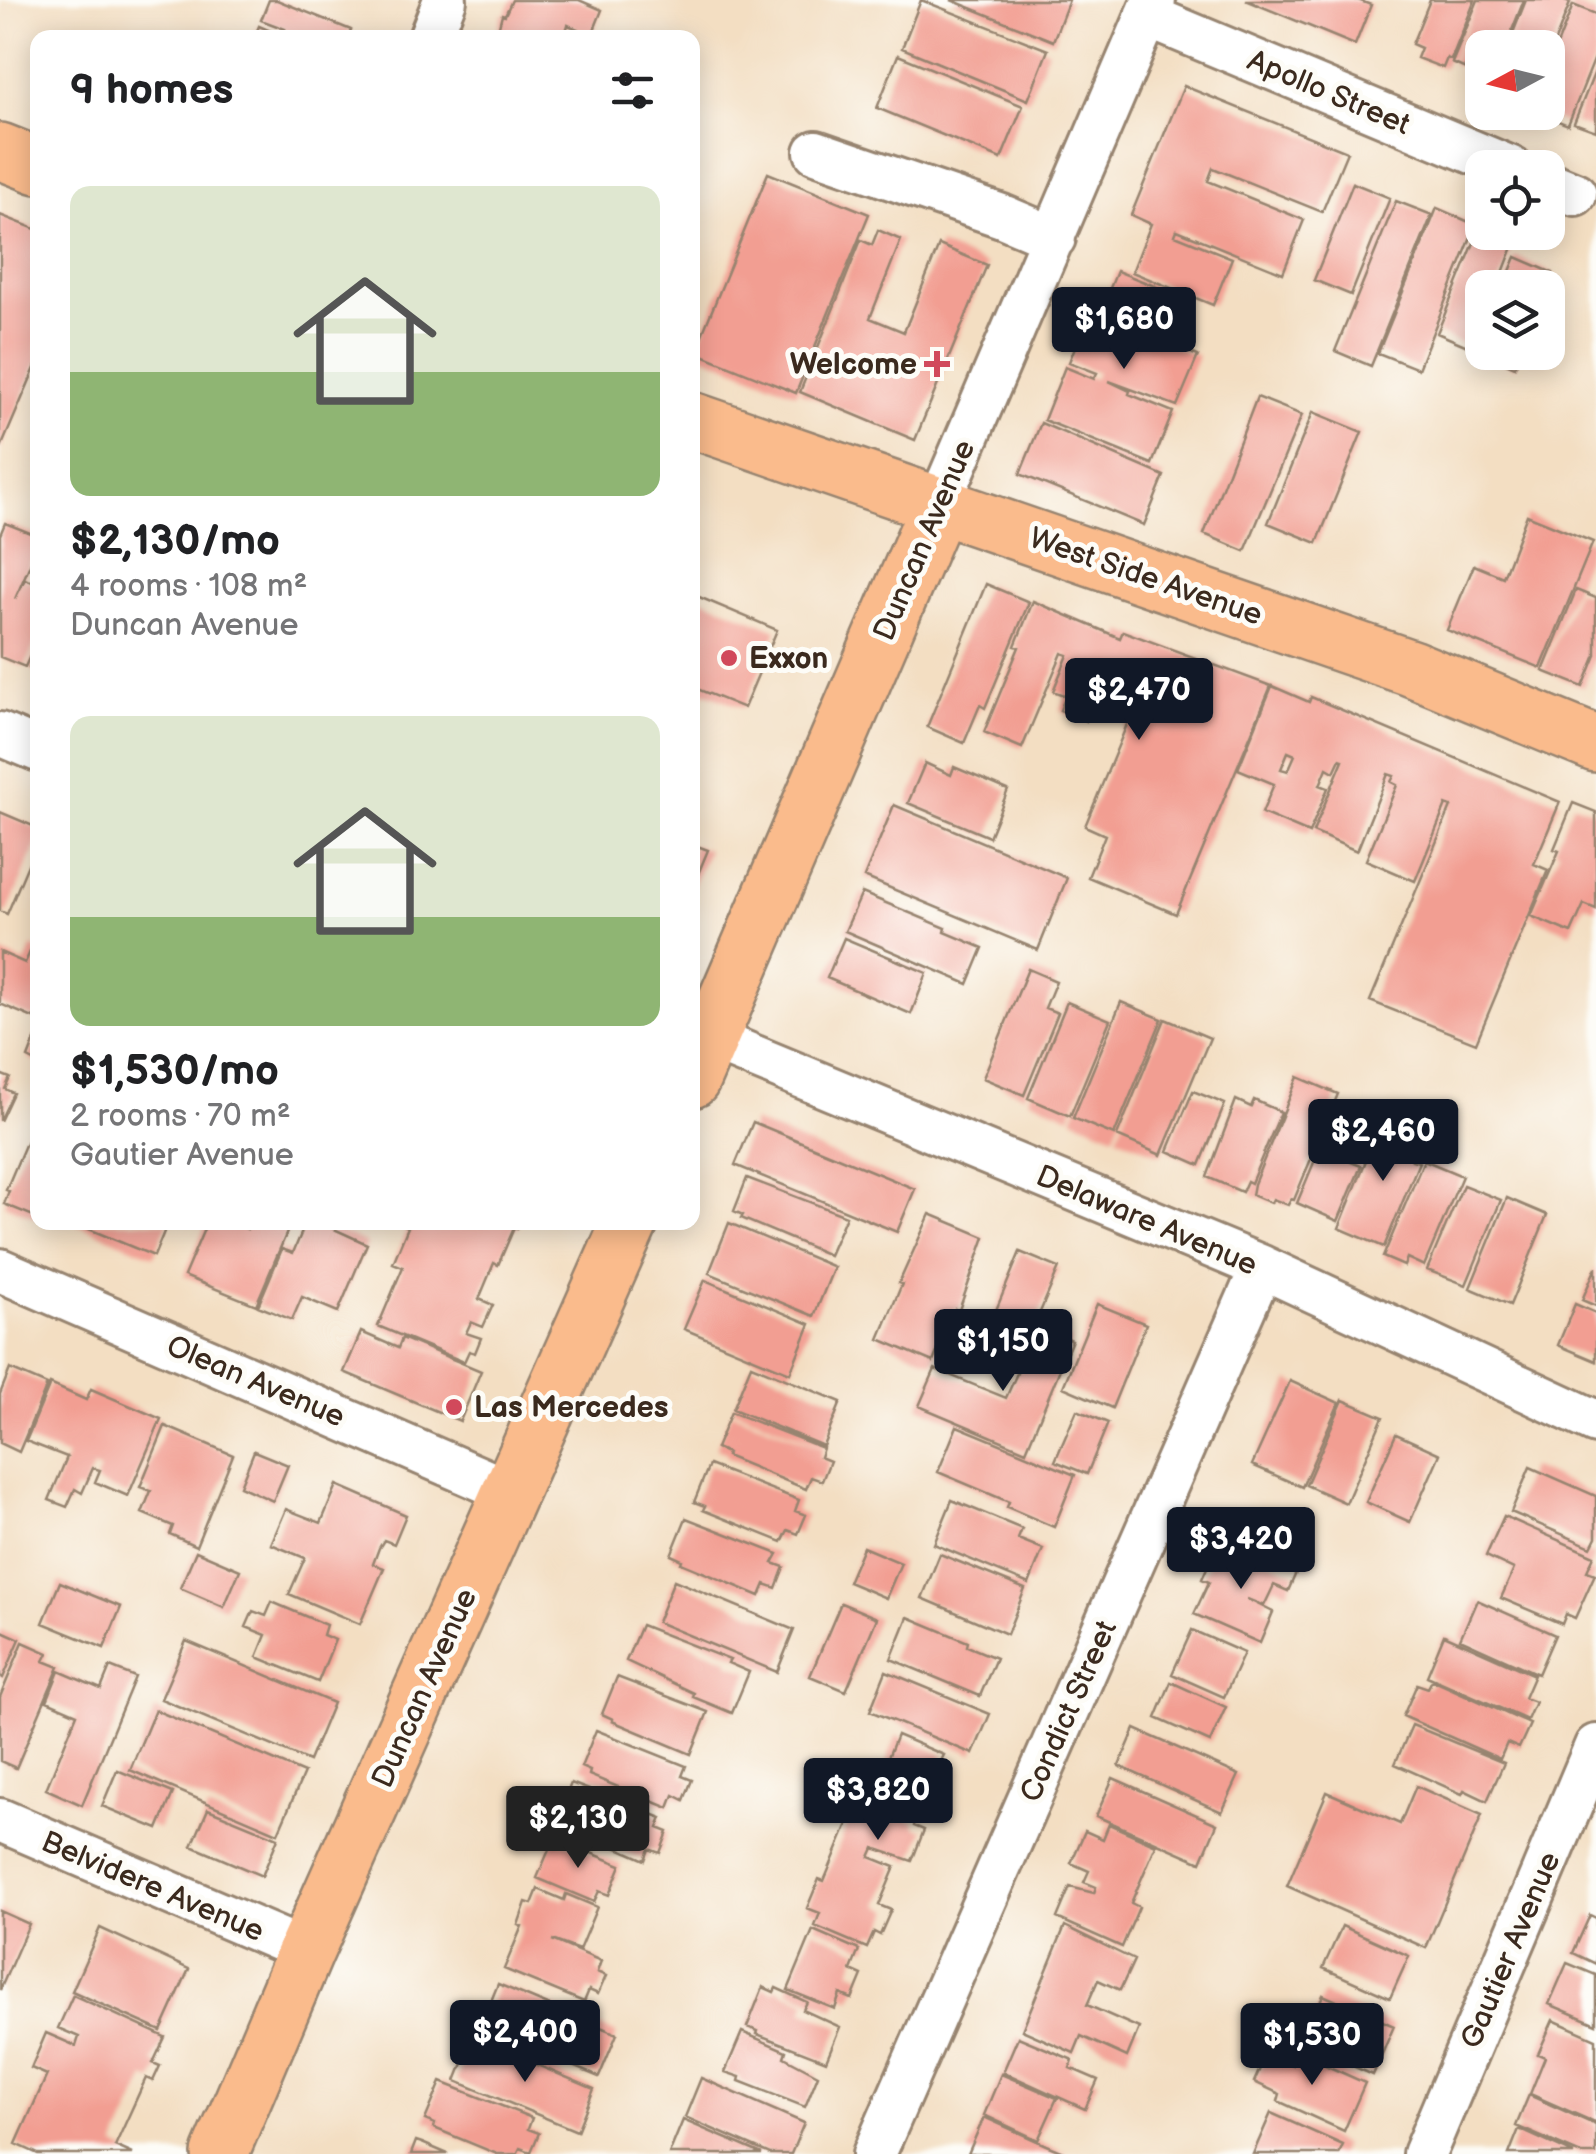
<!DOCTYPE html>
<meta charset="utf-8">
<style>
:root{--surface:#fff;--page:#f2f2f2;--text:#202124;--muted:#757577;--accent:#111827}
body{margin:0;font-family:"Balsamiq Sans",sans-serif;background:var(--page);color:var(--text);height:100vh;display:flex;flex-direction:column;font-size:38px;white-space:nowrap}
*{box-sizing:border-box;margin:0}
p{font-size:32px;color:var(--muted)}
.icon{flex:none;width:55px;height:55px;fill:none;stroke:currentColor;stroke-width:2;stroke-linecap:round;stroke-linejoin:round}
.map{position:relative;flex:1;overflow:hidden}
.details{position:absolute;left:30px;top:30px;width:670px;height:1200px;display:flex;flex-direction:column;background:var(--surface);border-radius:20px;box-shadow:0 5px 25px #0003}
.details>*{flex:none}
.needle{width:65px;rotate:263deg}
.buttons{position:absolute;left:1465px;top:30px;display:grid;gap:20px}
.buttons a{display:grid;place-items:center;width:100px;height:100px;border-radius:20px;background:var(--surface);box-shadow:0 5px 25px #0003;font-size:50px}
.price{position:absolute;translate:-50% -85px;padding:0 22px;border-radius:10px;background:var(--accent);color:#fff;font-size:32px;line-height:65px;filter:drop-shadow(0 2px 5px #0008)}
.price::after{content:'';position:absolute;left:50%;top:60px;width:30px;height:22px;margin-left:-15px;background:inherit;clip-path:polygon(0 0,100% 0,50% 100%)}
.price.on{background:#222;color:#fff}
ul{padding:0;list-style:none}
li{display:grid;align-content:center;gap:20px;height:530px;padding:0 40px}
li span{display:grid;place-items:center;height:310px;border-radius:20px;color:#555}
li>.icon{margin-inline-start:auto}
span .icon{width:180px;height:180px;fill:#fffc;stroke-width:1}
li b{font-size:42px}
h2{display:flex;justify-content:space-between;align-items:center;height:120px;padding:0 40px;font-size:42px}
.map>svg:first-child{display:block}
.building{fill:#f29e92;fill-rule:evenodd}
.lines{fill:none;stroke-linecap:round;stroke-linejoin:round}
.minor-casing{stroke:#978470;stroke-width:48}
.major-casing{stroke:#978470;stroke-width:60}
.minor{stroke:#fff;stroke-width:42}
.major{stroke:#fabb8c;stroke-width:55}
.poi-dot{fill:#d1495b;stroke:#fdfcf7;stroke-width:4}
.labels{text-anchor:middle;stroke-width:10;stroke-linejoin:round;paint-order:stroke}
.street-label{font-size:30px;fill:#3b2a1e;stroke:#fdfcf7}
.poi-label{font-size:30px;font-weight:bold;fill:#3b2a1e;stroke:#fdfcf7;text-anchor:start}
</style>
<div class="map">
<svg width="1596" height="2154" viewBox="0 0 1596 2154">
<rect width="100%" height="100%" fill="#fdfcf7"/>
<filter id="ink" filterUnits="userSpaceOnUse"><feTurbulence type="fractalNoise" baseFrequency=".01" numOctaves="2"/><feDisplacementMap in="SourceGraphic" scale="20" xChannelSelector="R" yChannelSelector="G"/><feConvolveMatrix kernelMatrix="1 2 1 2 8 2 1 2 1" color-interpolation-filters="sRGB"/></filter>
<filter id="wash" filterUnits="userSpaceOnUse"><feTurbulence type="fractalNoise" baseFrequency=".0048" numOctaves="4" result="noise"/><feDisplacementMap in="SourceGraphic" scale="40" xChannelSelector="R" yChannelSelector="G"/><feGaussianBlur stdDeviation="2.25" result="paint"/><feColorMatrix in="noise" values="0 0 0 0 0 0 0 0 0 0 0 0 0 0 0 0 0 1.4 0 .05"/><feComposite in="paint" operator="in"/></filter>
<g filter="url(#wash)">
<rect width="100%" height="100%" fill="#f3dec2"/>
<g id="blocks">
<path class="building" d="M269,0h8l74,30 -3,8h-94l5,-12 23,10 3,-7 -24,-9z
M512,0h67l23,10 -10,25 -24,-10 -2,6 15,7h-85l6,-24 3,1z
M921,0l127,50 -20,50 -126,-52z
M951,0h118l-16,41z
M1246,0h112l13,5 -16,40z
M1430,0h45l-24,60 -4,-2 -4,10 -26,-10 4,-10 -9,-4z
M1478,0h46l-19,48h-23v28l-30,-13z
M1526,0h36l8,3 -22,56v-11h-41z
M1573,5l23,9v41l-28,70 -30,-12 10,-1v-44z
M898,55l125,51 -22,53 -124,-51z
M1596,69v62l-22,-8z
M1184,86l163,66 -25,60 -109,-44 -5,13 96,39 -21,53 -106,-43 -2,5 57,23 -19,47 -81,-33 19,-48 -20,-9z
M768,173l101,41 -73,179 -101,-41z
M1353,183l37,15 -39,97 -37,-15z
M1396,201l36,14 -61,151 -36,-15z
M1437,208l39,17 -58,144 -40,-16z
M0,215l38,15v131l-38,89z
M878,230l23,10 -31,78 34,14 35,-87 48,20 -72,175 -115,-48 61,-152 11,5z
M1478,233l35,14 -16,41h-15v35l-10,25 -35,-15z
M1516,257l37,16 -6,15h-44z
M1117,271l60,24 -15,39 -4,-1 -3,6 43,17 -21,50 -68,-25 21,10 -1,3 44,18 -21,52 -108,-44 21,-53 29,12 3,-6 -28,-11 20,-50 24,9 2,-6 -14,-5z
M1482,340v12h39l-6,15 -37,-16z
M1257,397l45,18 -57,136 -41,-17z
M1313,412l49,20 -45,111 -49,-20z
M1041,423l123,53 -20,49 -124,-51z
M1527,515l66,27 -52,126 -94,-38 27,-65 29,12z
M5,523l33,13v10l-23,53 10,-20 13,5v54l-13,29 -25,-10v-122z
M986,584l43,18 -44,106 -5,-3 -16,38 -37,-16z
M1576,590l20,8v57l-13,32 -40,-16z
M692,594l85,36 -33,78 -52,-21z
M1033,601l87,37 3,-7 148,55 -95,228 -88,-37 17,-42 -20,-9 43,-104 -36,-15 -6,14 -26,-11 6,-14 -13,-5 15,-36 -6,-2 -40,95 -38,-16 35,-85 -4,-1z
M37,647h1v25l-9,-4z
M1272,686l37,16 2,-5 249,105 -26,62 14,6 -72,173 -106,-42 81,-194 -5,-2 -31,76 -49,-21 31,-75 -6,-3 3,-6 -6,-2 -31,77 -44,-19 30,-72 -3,-1 -6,13 -7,-4 -7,17 8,3 -19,45 -47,-20 12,-29 -36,-15zM1288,752l7,3 -7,16 -7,-2z
M925,763l26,12 3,-8 54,23 -19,47 -81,-34z
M1573,803l23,9v97l-12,-5 -13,29 -40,-17 28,-65 -5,-2z
M894,805l173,73 -29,72 -174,-73z
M0,812l38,16v13l-31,73 -7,-3z
M692,844l16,6 -15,36h-1z
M862,893l84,35 -1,4 38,16 -15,36 -123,-53z
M844,938l83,35 -16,41 -84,-36z
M32,947l6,3v70l-38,-16v-52l25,11z
M1028,969l28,12 -11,27 13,5 -34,82 -41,-17z
M1067,1002l43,18 -40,96 -42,-18z
M1121,1002l41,17 -48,116 -41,-17z
M1165,1019l45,19 -49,117 -44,-19z
M37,1035h1v28l-10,-5z
M0,1074l10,4 -5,11 8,4 -13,28z
M1298,1077l40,17 -44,106 -3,-1 -3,6 -15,-6 -2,4 -19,-8 2,-11z
M1193,1091l32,13 -25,61 -32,-14z
M1236,1100l15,7 3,-7 27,12 -30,71 -4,-2 -5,11 -35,-15z
M1335,1112l31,13 -15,37 10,4 -23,55 -41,-18z
M1392,1117l32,14 -12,29 7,2 -35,85 -45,-19 34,-85 7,3z
M753,1122l162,67 -18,43 -162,-67z
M30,1133l8,3v82l-34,-14 5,-13 -3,-1z
M1424,1160l38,16 -38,90 -17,-8 -3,8 -21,-9z
M747,1178l99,38 -17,39 -88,-37 2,-3 -9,-4z
M1463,1185l38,15 -35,85 -39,-15z
M1507,1198l40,17 -37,90 -40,-17z
M930,1214l55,23 -26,73 -4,-1 -22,53 -54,-23 23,-55 -3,-1z
M72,1222h96l-14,34z
M207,1222h25l15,7 3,-7 40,3 -34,80 -72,-29z
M306,1222h13l48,22 -29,68 -36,-15 -10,23 -34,-14 24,-57 11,4z
M398,1222h122l-3,7 -3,-1 -16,37 -4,-2 -15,36 14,6 -10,22 -12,-5 -5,11 15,5 -6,15 -6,-2 -5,11 -86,-36 25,-59 -10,-4 15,-36z
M729,1223l105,44 -20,49 -105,-43z
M1020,1252l39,16 -43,100 -23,-10 9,-20 -15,-6z
M1596,1267v39l-14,-6z
M705,1280l105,44 -20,49 -106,-44z
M1097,1304l49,20 -34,84 -49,-21z
M1575,1304l21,9v48l-38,-16z
M1038,1326l34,14 -46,111 -107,-45 16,-37 71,29z
M361,1332l37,16 4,-10 79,33 -21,50 -116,-49z
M751,1365l90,37 -18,44 -90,-37z
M10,1369l37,16 -28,67 -19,-9v-49z
M1290,1381l49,22 -37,84 -50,-22z
M50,1384l36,16 5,-11 70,30 -33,77 -33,-14 5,-12 -7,-2 -11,25 -7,-4 -8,18 -18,-7 18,-43 -41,-16z
M1343,1400l40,17 -37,86 -40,-18z
M1077,1410l31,13 -21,51 -32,-13z
M731,1412l92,36 -3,9 10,4 -8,20 -11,-4 -5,12 -80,-33 1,-3 -11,-5z
M165,1426l68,29 -37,91 -26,-12 3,-8 -31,-13 9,-22 -11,-4z
M957,1426l118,49 -21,52 -47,-20 2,-5 -71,-30z
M1396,1434l44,20 -30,68 -44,-20z
M254,1451l34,14 -15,36 -33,-15z
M709,1465l90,35 -4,11 11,4 -8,19 -10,-4 -6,12 -79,-32 2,-4 -11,-4z
M1530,1467l66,29v41l-5,10 -80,-35z
M337,1485l69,30 -12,29 -10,-4 -5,8 -6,16 11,4 -24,56 -71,-30 16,-36 -34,-14 15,-35 35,14z
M952,1500l70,29 -4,10 25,10 -14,35 -95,-40z
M1504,1516l90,40 -7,15 8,3 -20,44 -9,-4 -4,10 -61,-26 13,-29 -28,-13z
M686,1518l92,36 -5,9 11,4 -8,21 -11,-4 -5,12 -79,-33 1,-3 -11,-5z
M1217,1545l37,17 3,-6 39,17 -8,18 -14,-6 -10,21 -17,-7 26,13 -13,31 -66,-29 15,-32 -7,-3z
M863,1547l38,16 -15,35 -38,-16z
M196,1551l44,19 -16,37 -44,-19z
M940,1554l85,35 -18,45 -85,-36z
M674,1580l120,50 -17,42 -120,-50z
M60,1582l61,25 -17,41 -61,-25z
M1477,1600l78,35 -17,39 -78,-35z
M272,1602l54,23 -3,10 12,5 -17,42 -61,-25 9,-22 -20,-8 7,-16 13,5z
M841,1603l36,15 -31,73 -36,-15z
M908,1617l60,25 -1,4 29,12 -16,38 -89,-37z
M641,1625l89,35 -2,3 21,9 -17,41 -39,-16 1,-4 -68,-32z
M0,1630l20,9 -17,39 -3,-2z
M1192,1630l52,23 -20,44 -52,-23z
M1444,1635l90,40 -10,23 11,4 -8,18 -100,-44z
M186,1641l147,62 -24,58 -148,-62z
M23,1642l25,11 -4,8 15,6 -43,101 -16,-7v-64z
M110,1667l25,10 -53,128 -36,-16 31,-75 -30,-13 12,-30 42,18z
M886,1671l104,43 -17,40 -103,-43z
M617,1677l91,35 -17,42 -79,-33 1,-2 -11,-5z
M1432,1680l98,44 -11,24 -12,-5 -7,16 -97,-43 14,-32 11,4z
M1171,1682l55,25 -16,35 -54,-24z
M155,1710l149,63 -26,60 -148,-63z
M1412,1725l92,38 -17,38 -23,-11 -2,4 -67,-30z
M1135,1729l104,46 -17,37 -103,-46z
M596,1730l90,36 -4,10 10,4 -8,20 -10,-5 -5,13 -80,-33 1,-4 -9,-4z
M897,1735l47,20 -5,10 12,5 -15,35 -11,-4 -6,15 -27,-11 -3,6 26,11 -1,4 10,4 -12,31 -38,-13 -4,9 25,10 -16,38 12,5 -11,25 -6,-3 -7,16 -52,-22 5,-13 -13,-5 12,-29 5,2 37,-88 11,4z
M117,1770l56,23 -15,36 -56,-23z
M1113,1778l104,46 -16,38 -105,-46z
M571,1783l91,35 -4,10 10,4 -8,21 -11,-4 -4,11 -89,-39z
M1416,1786l66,29 -56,133 -139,-62 40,-94 73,32z
M208,1809l70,29 -16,38 -70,-30z
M1109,1824l47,21 -25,58 8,4 -17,40 -65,-29 13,-31 24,6 2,-6 -12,-5 5,-11 -18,-8 14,-32 18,8z
M554,1838l67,27 -12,30 -10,-4 -5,11 -57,-24z
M538,1889l26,11 2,-6 31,13 -18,43 -27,-10 49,21 -4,11 9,4 -8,18 -9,-4 -5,12 -80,-33 18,-43 -4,-1 8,-23 6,2z
M0,1911l29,13 -29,66z
M1590,1915l6,3v46l-23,-11z
M1065,1926l69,34 -14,30 -22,-10 -11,25 52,23 -12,29 -46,-21 -7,17 -52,-23z
M1342,1926l67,30 -19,42 -67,-30z
M100,1928l89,41 -28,62 -89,-40z
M813,1930l46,20 -8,20 11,5 -10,24 -12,-5 -5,15 -47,-19z
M1567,1963l29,12v49l-47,-20z
M498,1984l119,50 -18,43 -119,-49z
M763,1987l11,5 2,-4 31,14 -4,8 37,17 -14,34 -69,-27 1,-3 -11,-4z
M73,1995l92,42 -12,26 7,3 -7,15 -7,-3 -31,68 18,8h-95l-22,-10 31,-69 -16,-7 15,-35 30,13 3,-9 -21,-9z
M1323,1995l71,31 -21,49 -71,-31z
M1553,2020l43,19v84l-66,-29 15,-37 -7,-3z
M742,2032l44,19 -2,6 34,18 -13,32 -66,-26 1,-4 -15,-5z
M1018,2037l55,23 -3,8 28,12 -13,29 -82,-37z
M473,2038l121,51 -17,42 -121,-50z
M1267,2053l26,12 5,-12 67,30 -21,48 -66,-30 2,-7 -26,-12z
M1001,2074l56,24 -19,42 -54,-25z
M701,2078l103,45 -13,31h-21l-85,-37z
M441,2082l91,36 -4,11 11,4 -8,19 -11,-4 -3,6h-20l-63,-26 1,-4 -10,-4z
M1529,2095l67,30v29h-15l-65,-28z
M1271,2113l72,32 -4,9h-86z
M984,2117l62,28 22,9h-100z
M683,2120l79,34h-93z
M1519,2129l55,25h-65z
M416,2141l6,2 26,11h-37z"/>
</g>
</g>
<g filter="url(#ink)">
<use href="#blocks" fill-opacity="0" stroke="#978470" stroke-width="2.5"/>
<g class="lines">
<defs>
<path id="minor" d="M1147,16l364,152
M430,38l15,-38
M816,152l186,64 52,22
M1548,183l27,11
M939,504l215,-504
M0,734l38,16
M692,1031l570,236 334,155
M0,1270l511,222
M0,1820l306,131
M874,2154l388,-887
M1424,2154l172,-408"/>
<path id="major" d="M0,151l38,15
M692,420l719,248 185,76
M692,1080l247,-576
M220,2154l86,-203 324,-729"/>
</defs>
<use href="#minor" class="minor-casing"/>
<use href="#major" class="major-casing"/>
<use href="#minor" class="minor"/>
<use href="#major" class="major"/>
</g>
</g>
<g class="poi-dot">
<path d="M932 349h10v10h10v10h-10v10h-10v-10h-10v-10h10z"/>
<circle cx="729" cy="658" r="10"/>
<circle cx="454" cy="1407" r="10"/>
</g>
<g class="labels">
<g class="street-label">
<text transform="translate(1329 92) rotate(23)" y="10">Apollo Street</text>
<text transform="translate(924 540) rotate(-67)" y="10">Duncan Avenue</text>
<text transform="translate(1146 576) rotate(19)" y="10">West Side Avenue</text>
<text transform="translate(1147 1220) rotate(23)" y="10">Delaware Avenue</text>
<text transform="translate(256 1381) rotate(23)" y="10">Olean Avenue</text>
<text transform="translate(424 1688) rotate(-66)" y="10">Duncan Avenue</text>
<text transform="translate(1068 1711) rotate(-66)" y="10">Condict Street</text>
<text transform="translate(153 1886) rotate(23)" y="10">Belvidere Avenue</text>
<text transform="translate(1510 1950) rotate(-67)" y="10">Gautier Avenue</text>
</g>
<g class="poi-label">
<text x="917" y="374" text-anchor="end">Welcome</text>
<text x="749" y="668">Exxon</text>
<text x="474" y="1417">Las Mercedes</text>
</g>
</g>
</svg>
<div class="buttons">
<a><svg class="needle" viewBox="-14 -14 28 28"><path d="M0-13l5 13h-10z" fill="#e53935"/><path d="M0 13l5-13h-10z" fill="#757577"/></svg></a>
<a><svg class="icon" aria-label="locate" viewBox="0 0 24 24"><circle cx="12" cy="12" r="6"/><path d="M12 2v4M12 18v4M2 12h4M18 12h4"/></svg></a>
<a><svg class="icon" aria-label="layers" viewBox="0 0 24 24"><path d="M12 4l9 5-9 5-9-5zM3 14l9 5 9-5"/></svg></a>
</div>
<b class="price" style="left:1124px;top:372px">$1,680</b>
<b class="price" style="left:1139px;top:743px">$2,470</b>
<b class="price" style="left:1383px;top:1184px">$2,460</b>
<b class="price" style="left:1003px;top:1394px">$1,150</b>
<b class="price" style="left:1241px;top:1592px">$3,420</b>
<b class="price" style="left:878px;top:1843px">$3,820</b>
<b class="price on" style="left:578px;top:1871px">$2,130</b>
<b class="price" style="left:525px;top:2085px">$2,400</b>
<b class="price" style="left:1312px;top:2088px">$1,530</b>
<section class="details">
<h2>9 homes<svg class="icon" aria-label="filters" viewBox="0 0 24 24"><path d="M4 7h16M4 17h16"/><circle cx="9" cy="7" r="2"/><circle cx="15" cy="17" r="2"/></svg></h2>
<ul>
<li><span style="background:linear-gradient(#dfe7d0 60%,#8fb573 0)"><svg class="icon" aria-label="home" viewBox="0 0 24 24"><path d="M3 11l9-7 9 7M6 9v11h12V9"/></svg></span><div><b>$2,130/mo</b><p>4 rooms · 108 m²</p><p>Duncan Avenue</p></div></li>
<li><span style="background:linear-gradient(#dfe7d0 65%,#8fb573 0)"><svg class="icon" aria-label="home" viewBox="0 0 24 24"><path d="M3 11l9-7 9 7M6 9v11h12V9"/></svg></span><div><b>$1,530/mo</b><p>2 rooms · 70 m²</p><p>Gautier Avenue</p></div></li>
</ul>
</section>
</div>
